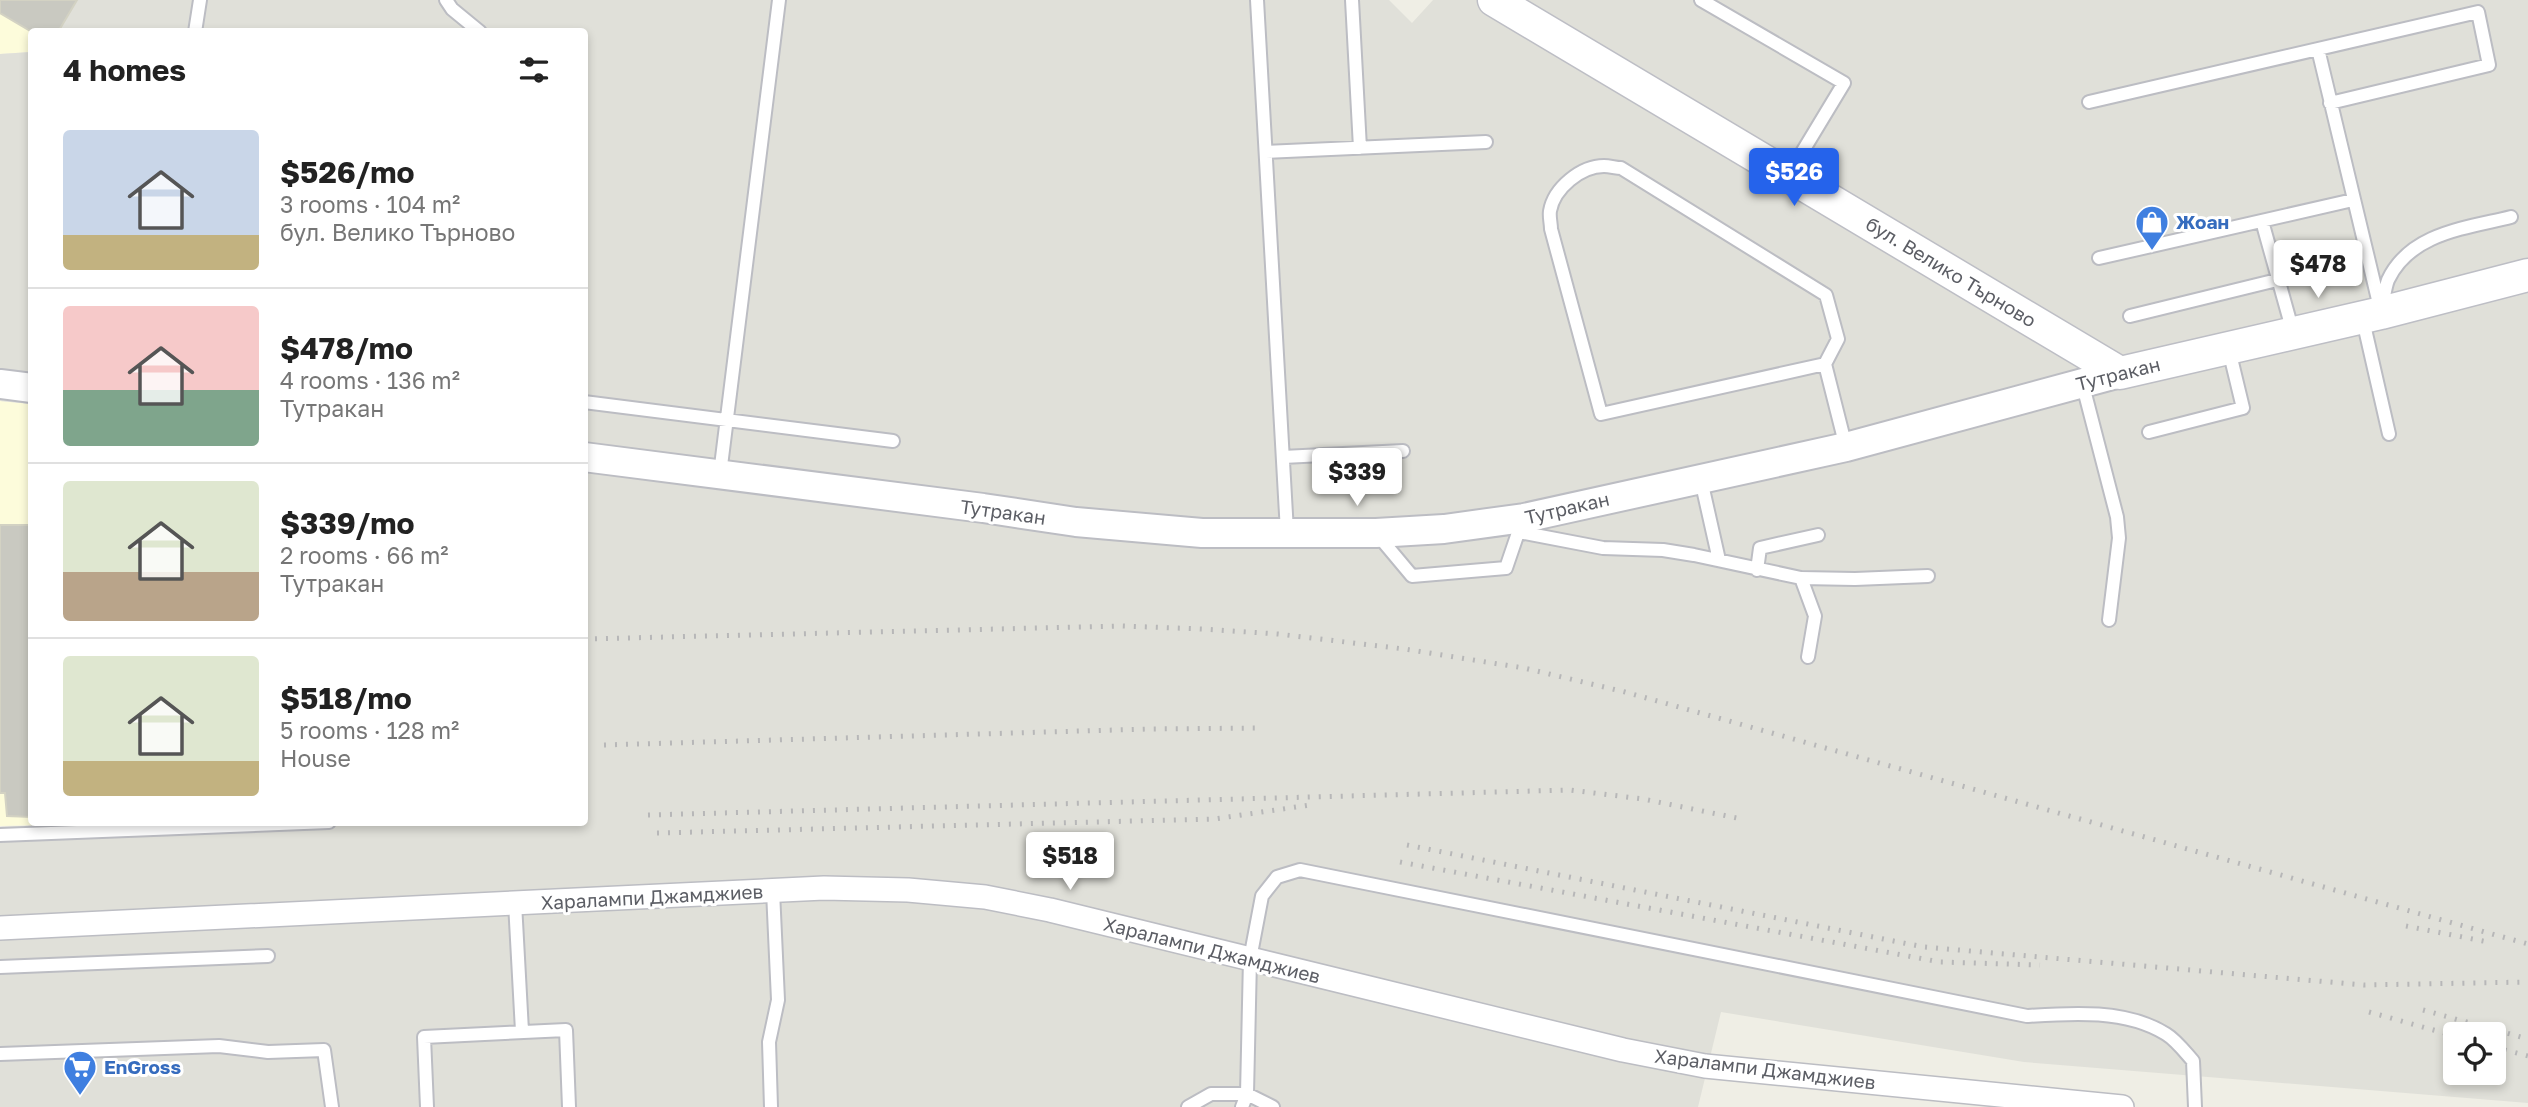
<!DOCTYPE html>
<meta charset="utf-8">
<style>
:root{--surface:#fff;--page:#f2f2f2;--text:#222;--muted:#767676;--line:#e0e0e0;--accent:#2563eb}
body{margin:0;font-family:"Golos Text",sans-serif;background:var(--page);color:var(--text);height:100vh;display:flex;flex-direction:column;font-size:26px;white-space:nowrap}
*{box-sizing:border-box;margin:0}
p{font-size:23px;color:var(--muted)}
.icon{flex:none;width:38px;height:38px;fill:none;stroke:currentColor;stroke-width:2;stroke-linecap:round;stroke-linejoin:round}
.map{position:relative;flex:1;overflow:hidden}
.side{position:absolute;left:28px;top:28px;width:560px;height:798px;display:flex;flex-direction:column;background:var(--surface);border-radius:7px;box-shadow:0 4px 10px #0003}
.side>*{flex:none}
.fabs{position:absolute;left:2443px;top:1022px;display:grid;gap:14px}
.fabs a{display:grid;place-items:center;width:63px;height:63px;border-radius:7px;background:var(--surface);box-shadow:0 4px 10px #0003;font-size:35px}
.price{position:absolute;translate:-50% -60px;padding:0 16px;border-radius:7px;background:#fff;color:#222;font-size:23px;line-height:46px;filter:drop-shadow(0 2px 4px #0008)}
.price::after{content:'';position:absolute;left:50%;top:42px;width:21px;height:16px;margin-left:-10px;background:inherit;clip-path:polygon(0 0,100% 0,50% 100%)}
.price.selected{background:var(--accent);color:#fff}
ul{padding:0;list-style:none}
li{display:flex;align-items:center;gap:21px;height:175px;padding:0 35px}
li+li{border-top:2px solid var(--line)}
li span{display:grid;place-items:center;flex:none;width:196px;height:140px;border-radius:7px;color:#555}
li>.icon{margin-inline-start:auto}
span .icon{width:84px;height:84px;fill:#fffc;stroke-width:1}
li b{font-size:30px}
h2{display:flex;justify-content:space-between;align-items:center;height:84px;padding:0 35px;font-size:30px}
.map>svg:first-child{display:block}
.commercial{fill:#fdfcdb}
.industrial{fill:#e0e0d9;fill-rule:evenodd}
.building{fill:#c9c9c1;stroke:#d3d2c3;stroke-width:2}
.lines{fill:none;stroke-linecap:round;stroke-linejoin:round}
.service-casing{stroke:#bcbdc3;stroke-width:16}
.minor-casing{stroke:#bcbdc3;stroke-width:26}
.tertiary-casing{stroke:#bcbdc3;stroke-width:32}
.secondary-casing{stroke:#bdbec5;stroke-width:35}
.service{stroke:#fff;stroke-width:12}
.minor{stroke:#fff;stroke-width:23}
.tertiary{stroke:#fff;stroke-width:28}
.secondary{stroke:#fff;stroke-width:32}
.rail{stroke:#b7b7b8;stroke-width:5;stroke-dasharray:2 9;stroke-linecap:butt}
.labels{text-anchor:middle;stroke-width:6;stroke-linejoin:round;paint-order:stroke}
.shop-label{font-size:19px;font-weight:bold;fill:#366cbe;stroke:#fff;text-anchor:start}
.street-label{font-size:19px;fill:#5c5e65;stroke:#fff}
</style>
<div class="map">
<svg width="2528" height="1107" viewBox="0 0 2528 1107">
<rect width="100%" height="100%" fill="#efeee5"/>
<path class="commercial" d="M0,0l32,32 -1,20 -31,2z
M0,401l31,3 1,418 89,1 -121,3z"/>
<path class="industrial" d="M76,0h1313l23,23 21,-23h1095v1103l-504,-41 -303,-50 -23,95h-1698v-280l121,-5h463v-790l-527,-1zM2455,1034h39v39h-39z
M31,52v352l-31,-3v-347z"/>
<path class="building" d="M0,0h77l-19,32h-26l-32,-19z
M0,525h32v292l-25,-1 -2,-23h-5z"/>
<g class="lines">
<defs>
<path id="service" d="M446,0l6,9 28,23
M1257,0l30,532
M1352,0l8,148
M1701,0l143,83 -55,91
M195,32l5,-32
M2318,49l63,263
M2089,102l389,-90 11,53 -159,38
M1266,152l220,-10
M2262,221l31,111
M2099,258l254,-58
M2382,307c2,-9 3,-19 6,-27 22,-47 78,-52 123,-63
M2130,316l147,-36
M2361,319l4,10 24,105
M1825,364l13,-25 -12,-44 -205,-127c-5,0 -11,-2 -17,-2 -23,0 -50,22 -54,45 -1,6 1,12 1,18l50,185 224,-50 21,83
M2082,382l35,135 2,21 -10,82
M584,402l309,39
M2149,432l94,-24 -14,-58
M1283,457l120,-6
M720,474l59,-474
M1701,480l18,80
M1519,532l84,16 60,2 31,5 107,23 54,1 73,-3
M1376,533l36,43 94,-8 15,-44
M1757,570l3,-22 58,-13
M1801,578l14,38 -7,41
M0,835l329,-13
M515,903l7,128
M0,967l268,-11
M0,1054l219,-8 49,6 56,-2 8,57
M427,1107l-3,-70 142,-7 3,77
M771,1107l-2,-65 9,-42 -5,-109
M1188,1107l23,-13h36l-5,13
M1273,1107l-26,-13 3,-135 12,-63 15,-19 23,-7 727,146c44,-3 99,-7 139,18 10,6 19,18 27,27l2,46"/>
<path id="minor" d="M0,928l824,-40 84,2 77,7 65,13 573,140 82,16 417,41"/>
<path id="tertiary" d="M0,384l32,4
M584,457l399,51 93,14 126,11h174l68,-4 80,-11 322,-71 274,-74"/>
<path id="secondary" d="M1494,0l626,373 261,-60 147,-38"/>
</defs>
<use href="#service" class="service-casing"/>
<use href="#minor" class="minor-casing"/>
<use href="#tertiary" class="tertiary-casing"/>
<use href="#secondary" class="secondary-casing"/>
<use href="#service" class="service"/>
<use href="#minor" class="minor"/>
<use href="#tertiary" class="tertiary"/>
<use href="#secondary" class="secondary"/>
<path class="rail" d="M584,639l538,-13 80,3 76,5 126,15 120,19 101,24 903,252
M604,745l545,-16 114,-1
M648,815l922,-25 73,9 94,19
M657,833l557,-14 96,-14
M1407,845l517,102 440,38 164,-3
M1400,862l540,100 100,3
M2406,926l82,16
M2423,1010l105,29
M2369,1012l86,24
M2494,1047l34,9"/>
</g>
<defs>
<symbol id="shop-pin" viewBox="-11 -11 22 30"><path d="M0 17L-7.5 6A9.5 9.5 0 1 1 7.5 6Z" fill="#3f7fe0" stroke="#fff"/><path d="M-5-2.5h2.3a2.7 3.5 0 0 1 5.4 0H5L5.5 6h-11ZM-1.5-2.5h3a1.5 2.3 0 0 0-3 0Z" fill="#fff"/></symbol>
<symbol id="supermarket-pin" viewBox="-11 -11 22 30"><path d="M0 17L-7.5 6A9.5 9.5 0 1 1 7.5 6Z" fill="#3f7fe0" stroke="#fff"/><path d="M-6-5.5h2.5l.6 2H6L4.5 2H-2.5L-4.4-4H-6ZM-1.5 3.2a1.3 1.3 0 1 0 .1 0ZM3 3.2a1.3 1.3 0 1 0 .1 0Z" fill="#fff"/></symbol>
</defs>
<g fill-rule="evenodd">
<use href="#shop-pin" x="2133" y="203" width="38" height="52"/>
<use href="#supermarket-pin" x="61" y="1048" width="38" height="52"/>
</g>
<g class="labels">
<g class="shop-label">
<text x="2176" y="229">Жоан</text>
<text x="104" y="1074">EnGross</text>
</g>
<g class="street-label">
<text transform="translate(1951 272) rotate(31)" y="7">бул. Велико Търново</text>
<text transform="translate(2118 374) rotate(-14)" y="7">Тутракан</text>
<text transform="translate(1567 508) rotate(-13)" y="7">Тутракан</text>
<text transform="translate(1003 512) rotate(8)" y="7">Тутракан</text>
<text transform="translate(652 897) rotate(-3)" y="7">Харалампи Джамджиев</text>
<text transform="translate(1212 950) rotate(14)" y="7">Харалампи Джамджиев</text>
<text transform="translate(1765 1069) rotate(7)" y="7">Харалампи Джамджиев</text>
</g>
</g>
</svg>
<div class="fabs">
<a><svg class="icon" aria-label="locate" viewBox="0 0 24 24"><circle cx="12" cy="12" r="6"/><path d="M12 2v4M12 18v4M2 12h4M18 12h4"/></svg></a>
</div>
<b class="price selected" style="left:1794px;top:208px">$526</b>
<b class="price" style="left:2318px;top:300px">$478</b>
<b class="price" style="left:1357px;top:508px">$339</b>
<b class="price" style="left:1070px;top:892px">$518</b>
<section class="side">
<h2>4 homes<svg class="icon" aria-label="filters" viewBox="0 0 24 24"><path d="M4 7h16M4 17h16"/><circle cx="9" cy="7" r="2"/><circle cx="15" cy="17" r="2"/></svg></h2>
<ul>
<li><span style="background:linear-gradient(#c9d6e8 75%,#c2b280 0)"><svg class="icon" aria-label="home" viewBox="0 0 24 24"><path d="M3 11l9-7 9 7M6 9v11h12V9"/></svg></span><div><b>$526/mo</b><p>3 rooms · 104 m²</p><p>бул. Велико Търново</p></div></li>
<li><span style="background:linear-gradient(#f6c9c9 60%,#7fa58c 0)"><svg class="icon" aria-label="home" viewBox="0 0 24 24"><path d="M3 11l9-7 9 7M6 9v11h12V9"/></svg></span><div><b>$478/mo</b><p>4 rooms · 136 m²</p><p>Тутракан</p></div></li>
<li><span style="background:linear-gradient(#dfe7d0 65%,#b9a48a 0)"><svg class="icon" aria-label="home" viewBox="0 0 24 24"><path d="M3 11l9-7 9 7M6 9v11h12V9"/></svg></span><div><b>$339/mo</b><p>2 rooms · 66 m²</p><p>Тутракан</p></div></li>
<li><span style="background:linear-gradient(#dfe7d0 75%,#c2b280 0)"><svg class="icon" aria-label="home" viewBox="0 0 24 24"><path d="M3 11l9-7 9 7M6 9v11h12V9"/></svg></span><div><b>$518/mo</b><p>5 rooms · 128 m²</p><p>House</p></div></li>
</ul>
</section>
</div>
